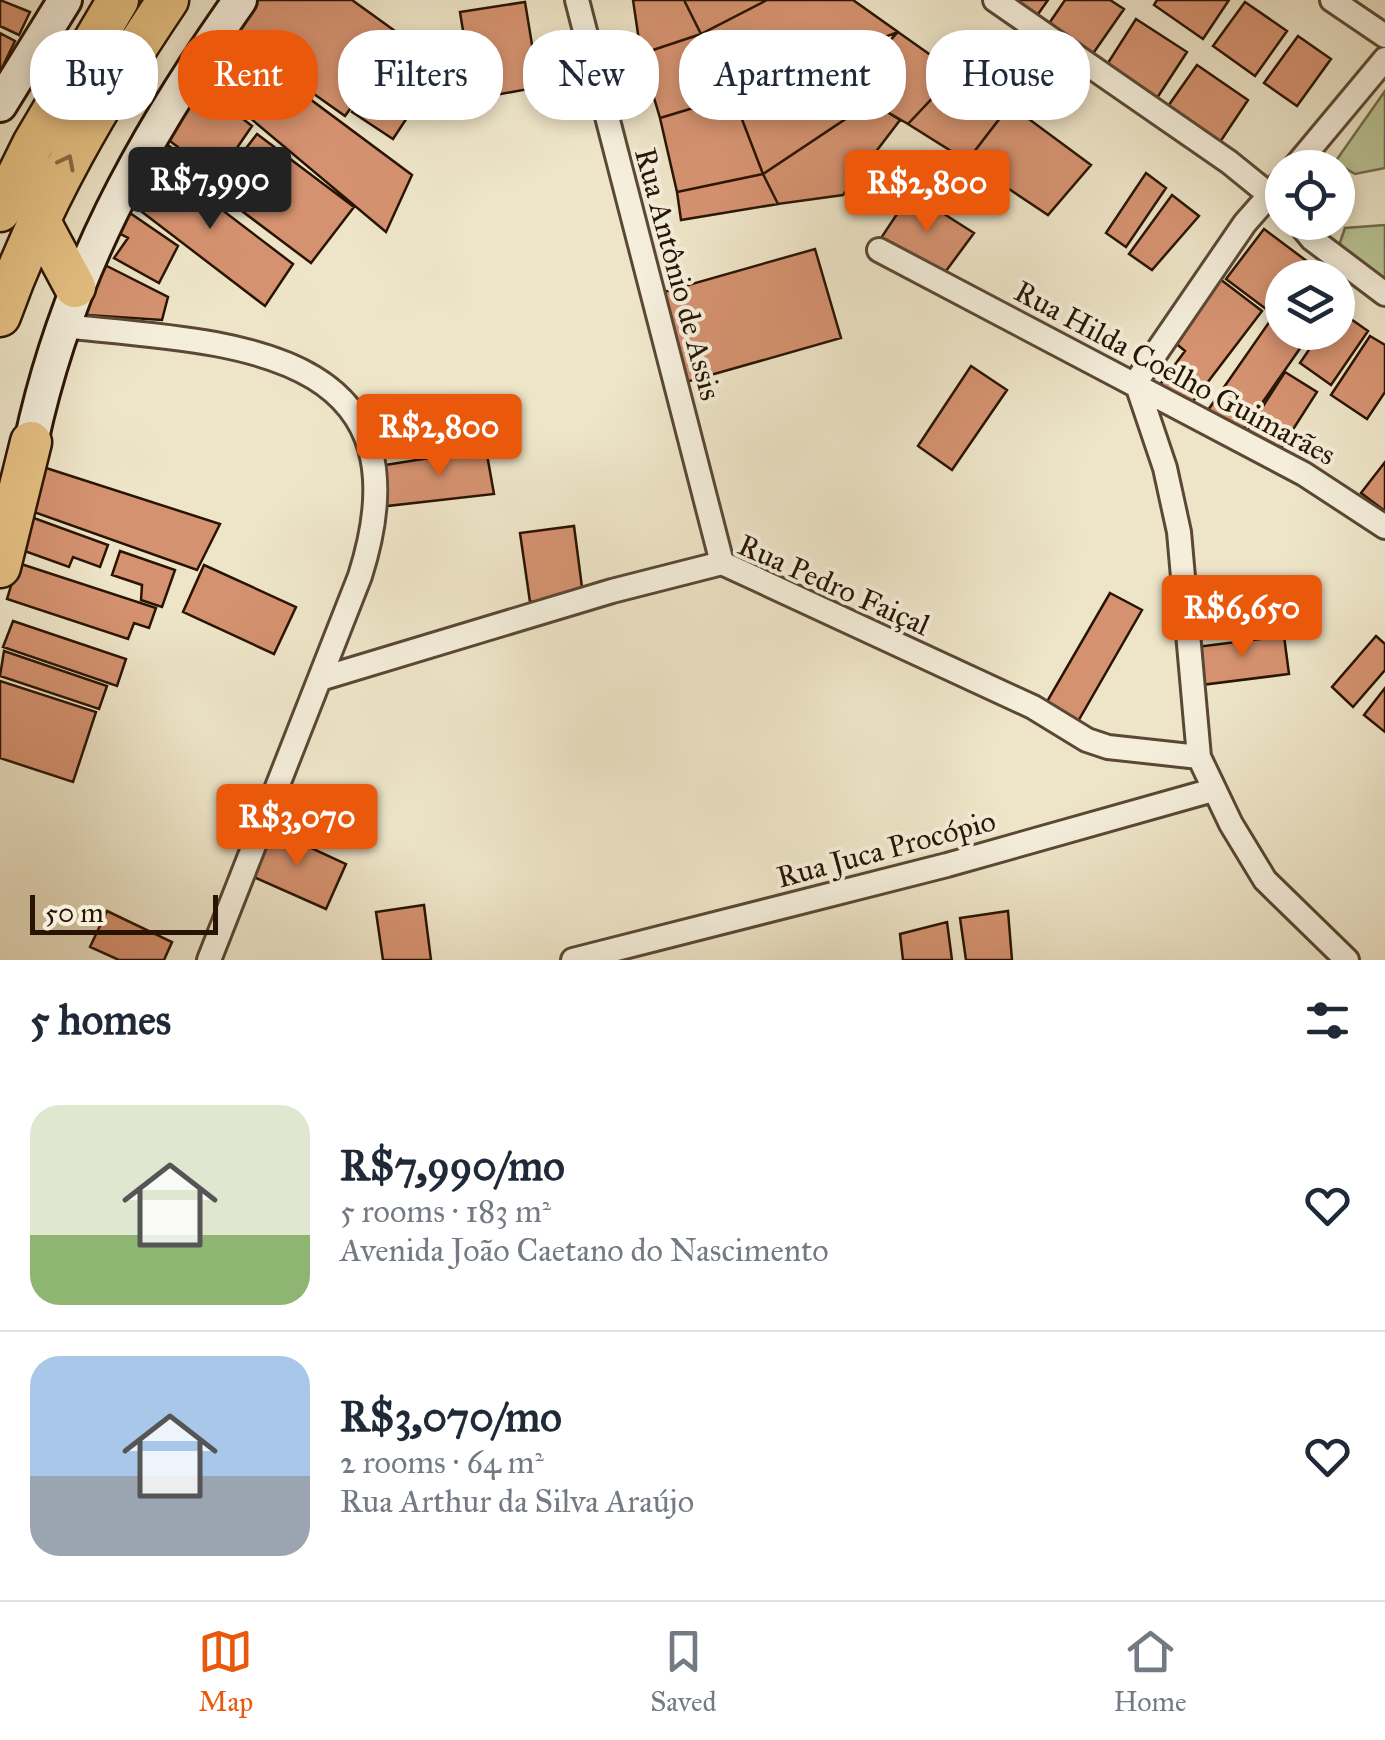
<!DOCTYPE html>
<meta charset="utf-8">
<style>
:root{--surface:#fff;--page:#f6f6f7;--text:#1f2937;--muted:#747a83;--line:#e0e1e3;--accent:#ea580c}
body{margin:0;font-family:"IM FELL Great Primer",serif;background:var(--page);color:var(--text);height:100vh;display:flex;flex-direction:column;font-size:38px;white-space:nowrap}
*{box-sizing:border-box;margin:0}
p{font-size:32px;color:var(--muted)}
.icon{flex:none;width:55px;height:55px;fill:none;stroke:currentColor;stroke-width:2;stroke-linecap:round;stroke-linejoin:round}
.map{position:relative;height:960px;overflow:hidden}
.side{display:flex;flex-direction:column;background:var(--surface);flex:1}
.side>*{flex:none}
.top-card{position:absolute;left:30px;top:30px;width:1325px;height:90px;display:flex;gap:20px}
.fabs{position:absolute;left:1265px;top:150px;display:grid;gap:20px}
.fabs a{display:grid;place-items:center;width:90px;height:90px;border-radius:50%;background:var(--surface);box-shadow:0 5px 15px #0003;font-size:50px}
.scale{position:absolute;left:30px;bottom:25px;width:188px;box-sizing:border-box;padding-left:10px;border:5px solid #291403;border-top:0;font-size:28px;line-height:35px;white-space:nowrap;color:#291403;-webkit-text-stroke:8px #f4eedb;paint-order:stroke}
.price{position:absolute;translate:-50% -85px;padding:0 22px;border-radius:10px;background:var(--accent);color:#fff;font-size:32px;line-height:65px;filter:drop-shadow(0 2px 5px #0008)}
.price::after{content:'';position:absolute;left:50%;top:60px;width:30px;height:22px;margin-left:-15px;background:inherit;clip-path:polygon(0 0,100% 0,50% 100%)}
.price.current{background:#222;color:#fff}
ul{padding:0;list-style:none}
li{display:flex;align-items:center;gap:30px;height:250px;padding:0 30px}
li+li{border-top:2px solid var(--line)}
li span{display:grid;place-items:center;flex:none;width:280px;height:200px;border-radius:30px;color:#555}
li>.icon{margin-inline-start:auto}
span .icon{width:120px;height:120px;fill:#fffc;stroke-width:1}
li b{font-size:42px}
h2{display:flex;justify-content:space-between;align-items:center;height:120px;padding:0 30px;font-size:42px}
.pill{padding:0 35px;border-radius:40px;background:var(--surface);box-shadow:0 5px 15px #0003;font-size:35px;line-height:90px}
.pill.current{background:var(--accent);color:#fff}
.menu{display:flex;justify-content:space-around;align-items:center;height:140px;border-top:2px solid var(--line);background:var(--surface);font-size:28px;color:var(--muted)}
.menu a{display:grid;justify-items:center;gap:5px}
.menu .current{color:var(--accent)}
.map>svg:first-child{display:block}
.green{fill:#b9c596;stroke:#716c4c;stroke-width:2.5}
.building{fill:#d59270;stroke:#291403;stroke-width:2.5}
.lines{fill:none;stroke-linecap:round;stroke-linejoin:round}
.minor-casing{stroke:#5a4834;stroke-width:28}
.secondary-casing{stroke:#291403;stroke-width:38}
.trunk-casing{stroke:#291403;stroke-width:45}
.minor{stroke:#f4eedb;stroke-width:22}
.secondary{stroke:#f4eedb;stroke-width:32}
.trunk{stroke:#e7c284;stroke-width:40}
.oneway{stroke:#886b44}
.labels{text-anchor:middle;stroke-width:8;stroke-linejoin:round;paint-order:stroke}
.street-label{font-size:30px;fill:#291403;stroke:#f4eedb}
</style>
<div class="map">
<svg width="1385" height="960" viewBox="0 0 1385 960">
<rect width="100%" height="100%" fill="#eee5c8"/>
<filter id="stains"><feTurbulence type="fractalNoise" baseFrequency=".002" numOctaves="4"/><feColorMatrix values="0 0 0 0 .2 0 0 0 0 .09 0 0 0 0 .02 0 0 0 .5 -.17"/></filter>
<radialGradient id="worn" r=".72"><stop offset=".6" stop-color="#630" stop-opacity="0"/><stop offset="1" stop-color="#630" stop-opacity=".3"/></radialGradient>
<path class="green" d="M1385,91v77l-30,6 -20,-12z
M1385,225v55l-47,-32 7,-20z"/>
<path class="building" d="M0,0l30,12 -11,23 -19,-9z
M252,0h100l50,36 -57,80 -117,-83z
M633,0h51l17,34 -60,20z
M684,0h83l-66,34z
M767,0h86l45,32 -165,64 -32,-62z
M1011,0h37l-12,17z
M1065,0h45l14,9 -32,46 -44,-30z
M1157,0h72l-26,39 -49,-34z
M525,2l14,85 -65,12 -14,-87z
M1245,2l42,29 -32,45 -42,-30z
M1136,19l51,33 -30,46 -51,-32z
M898,32l58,41 -48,51 -62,-36z
M0,33l15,8 -15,31z
M701,34l32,62 -73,22 -19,-64z
M1298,36l33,23 -34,47 -33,-23z
M232,41l180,134 -26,57 -180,-151z
M820,62l26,26 25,14 -108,72 -30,-78z
M1197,65l51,35 -30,45 -52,-36z
M956,73l54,32 -43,56 -59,-37z
M377,74l41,27 -25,38 -41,-27z
M201,86l51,40 -35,51 -51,-39z
M733,96l30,78 -86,18 -17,-74z
M871,102l29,18 -57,75 -65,9 -15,-30z
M1010,105l81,60 -43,50 -81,-54z
M257,134l97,73 -43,56 -97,-73z
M165,143l52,38 -9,13 -52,-39z
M154,158l139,106 -28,42 -136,-104z
M1146,173l20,15 -40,59 -20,-14z
M763,174l15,30 -97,16 -4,-28z
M911,193l63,40 -31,42 -62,-37z
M1172,195l27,21 -47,54 -23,-16z
M130,213l48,33 -19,37 -45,-25 14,-20 -11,-6z
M1264,229l44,33 -12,16h-14v17l-12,17 -44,-33z
M815,249l26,89 -155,44 -26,-89z
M97,261l71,36 -6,23 -90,-6z
M1220,279l42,32 -74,97 -29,-22 26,-35 -12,-10z
M1338,310l30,21 -37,54 -31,-22 21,-31h17z
M1277,311l5,4v17l28,2 -71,102 -33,-23z
M1370,336l15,9v47l-18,27 -36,-24z
M971,366l36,24 -55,80 -34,-24z
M1285,372l32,20 -41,64 -32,-20z
M486,449l8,45 -107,12 -2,-41z
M1385,462v49l-24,-18z
M43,467l177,57 -23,46 -166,-59z
M31,517l77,28 -8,22 -27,-10 -4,10 -50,-18z
M574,526l9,69 -53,7 -10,-69z
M120,551l55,19 -13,37 -21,-7 1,-15 -30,-10z
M18,563l138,45 -7,20 -15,-5 -6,16 -121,-40z
M204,565l92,42 -22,47 -91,-42z
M1110,593l32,17 -65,113 -32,-18z
M13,621l113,38 -9,27 -114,-39z
M1284,636l5,38 -88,11 -5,-38z
M1376,636l9,8v26l-32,37 -21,-20z
M4,651l103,35 -8,23 -99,-33z
M0,681l96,31 -23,70 -73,-24z
M1385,688v44l-21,-17z
M268,828l78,36 -20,45 -79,-35z
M424,905l7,55h-48l-7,-48z
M107,911l65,31 -8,18h-45l-29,-13z
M1008,911l4,49h-46l-6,-42z
M947,922l5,38h-49l-3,-26z"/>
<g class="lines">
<defs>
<path id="minor" d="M577,0l145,563
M995,0l234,162 53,43
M1332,0l53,36
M1294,168l91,-109
M1298,222l14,17 73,55
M879,250l425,224 81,53
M62,326c163,17 372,17 298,250l-151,384
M1136,382l29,86 14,64 20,225 32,67 34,56 82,80
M1136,382l109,-159 37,-42
M320,679l292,-88 110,-28 311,144 54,33 21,7 91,10
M573,960l374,-95 266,-75"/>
<path id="secondary" d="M0,105l65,-105
M31,442c36,-168 111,-303 209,-442"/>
<path id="trunk" d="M0,211l33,-67 85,-144
M39,220l36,67
M0,316c41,-115 100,-215 168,-316
M0,567l31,-125"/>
</defs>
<use href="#minor" class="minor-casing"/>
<use href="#secondary" class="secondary-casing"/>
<use href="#trunk" class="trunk-casing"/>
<use href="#minor" class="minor"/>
<use href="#secondary" class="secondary"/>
<use href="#trunk" class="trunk"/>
</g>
<defs><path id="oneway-chevron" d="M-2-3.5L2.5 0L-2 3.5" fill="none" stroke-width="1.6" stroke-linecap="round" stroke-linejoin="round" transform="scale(2.5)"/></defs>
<use class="oneway" href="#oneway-chevron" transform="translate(67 162) rotate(-63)"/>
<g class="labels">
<g class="street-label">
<text transform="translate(678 274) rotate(75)" y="10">Rua Antônio de Assis</text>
<text transform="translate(1175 373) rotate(28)" y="10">Rua Hilda Coelho Guimarães</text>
<text transform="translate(834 585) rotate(24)" y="10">Rua Pedro Faiçal</text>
<text transform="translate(886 849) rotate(-15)" y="10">Rua Juca Procópio</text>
</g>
</g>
<rect width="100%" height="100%" filter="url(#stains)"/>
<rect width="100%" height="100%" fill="url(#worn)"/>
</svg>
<div class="fabs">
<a><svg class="icon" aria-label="locate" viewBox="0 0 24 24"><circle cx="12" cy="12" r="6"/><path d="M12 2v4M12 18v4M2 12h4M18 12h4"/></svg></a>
<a><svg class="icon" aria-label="layers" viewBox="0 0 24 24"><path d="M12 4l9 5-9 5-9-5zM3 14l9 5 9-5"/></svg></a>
</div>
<div class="scale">50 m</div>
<b class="price current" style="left:210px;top:232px">R$7,990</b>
<b class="price" style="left:927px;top:235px">R$2,800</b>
<b class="price" style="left:439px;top:479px">R$2,800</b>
<b class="price" style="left:1242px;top:660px">R$6,650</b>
<b class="price" style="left:297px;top:869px">R$3,070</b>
<div class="top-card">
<a class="pill">Buy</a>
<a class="pill current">Rent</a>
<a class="pill">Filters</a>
<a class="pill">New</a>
<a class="pill">Apartment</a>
<a class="pill">House</a>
</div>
</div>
<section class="side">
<h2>5 homes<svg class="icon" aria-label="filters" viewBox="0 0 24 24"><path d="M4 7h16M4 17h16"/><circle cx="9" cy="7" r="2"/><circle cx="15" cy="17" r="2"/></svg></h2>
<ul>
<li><span style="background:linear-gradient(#dfe7d0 65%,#8fb573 0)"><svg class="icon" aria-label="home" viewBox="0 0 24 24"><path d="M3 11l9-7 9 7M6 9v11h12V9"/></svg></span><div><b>R$7,990/mo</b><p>5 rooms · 183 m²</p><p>Avenida João Caetano do Nascimento</p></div><svg class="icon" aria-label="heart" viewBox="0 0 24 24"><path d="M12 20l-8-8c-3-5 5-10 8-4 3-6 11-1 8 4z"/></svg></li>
<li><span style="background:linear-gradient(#a9c7e8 60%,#9aa5b1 0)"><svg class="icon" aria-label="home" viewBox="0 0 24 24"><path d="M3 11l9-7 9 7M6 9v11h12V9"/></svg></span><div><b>R$3,070/mo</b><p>2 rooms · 64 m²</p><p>Rua Arthur da Silva Araújo</p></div><svg class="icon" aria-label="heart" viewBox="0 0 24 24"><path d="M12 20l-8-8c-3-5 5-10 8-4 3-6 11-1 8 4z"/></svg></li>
</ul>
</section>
<nav class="menu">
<a class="current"><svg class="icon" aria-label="map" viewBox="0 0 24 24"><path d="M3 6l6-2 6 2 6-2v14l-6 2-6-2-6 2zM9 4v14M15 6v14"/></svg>Map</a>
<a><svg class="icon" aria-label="saved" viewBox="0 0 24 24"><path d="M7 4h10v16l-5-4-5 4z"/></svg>Saved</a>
<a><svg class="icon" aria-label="home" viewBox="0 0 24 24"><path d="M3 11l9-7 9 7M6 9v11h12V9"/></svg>Home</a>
</nav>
